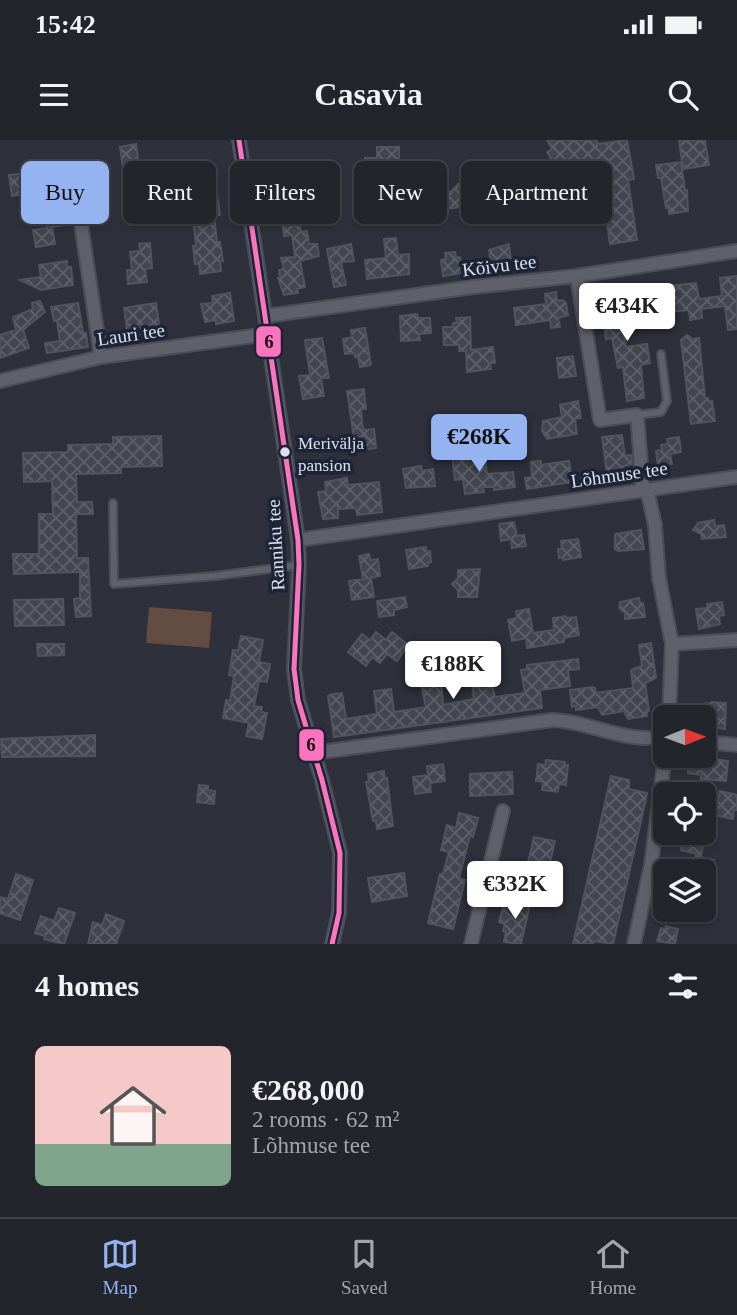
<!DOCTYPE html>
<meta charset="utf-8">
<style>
:root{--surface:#22252c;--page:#2a2d34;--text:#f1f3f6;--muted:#a2a5a9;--line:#3f4248;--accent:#95b2f1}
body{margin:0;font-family:Georgia,serif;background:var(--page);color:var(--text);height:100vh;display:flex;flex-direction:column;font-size:26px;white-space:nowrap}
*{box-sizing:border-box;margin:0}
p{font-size:23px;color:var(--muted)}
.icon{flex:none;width:38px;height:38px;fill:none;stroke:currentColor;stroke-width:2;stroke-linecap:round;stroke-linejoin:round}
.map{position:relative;height:804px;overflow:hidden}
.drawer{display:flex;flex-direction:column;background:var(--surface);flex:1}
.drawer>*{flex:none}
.banner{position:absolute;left:21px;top:21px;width:696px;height:63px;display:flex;gap:14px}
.needle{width:46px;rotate:89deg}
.fabs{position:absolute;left:653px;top:565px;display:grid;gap:14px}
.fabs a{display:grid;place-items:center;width:63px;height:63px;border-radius:10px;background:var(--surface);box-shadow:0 4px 10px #0003,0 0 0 2px var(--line);font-size:35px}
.price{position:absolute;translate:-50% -60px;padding:0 16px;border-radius:7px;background:#fff;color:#222;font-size:23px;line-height:46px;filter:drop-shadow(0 2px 4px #0008)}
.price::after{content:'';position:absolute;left:50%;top:42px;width:21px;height:16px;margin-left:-10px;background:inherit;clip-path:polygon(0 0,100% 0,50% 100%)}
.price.active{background:var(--accent);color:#111}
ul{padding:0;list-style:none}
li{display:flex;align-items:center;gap:21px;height:175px;padding:0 35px}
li+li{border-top:2px solid var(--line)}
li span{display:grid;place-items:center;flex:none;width:196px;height:140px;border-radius:10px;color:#555}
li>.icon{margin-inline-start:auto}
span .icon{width:84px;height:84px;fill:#fffc;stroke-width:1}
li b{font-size:30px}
h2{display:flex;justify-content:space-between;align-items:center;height:84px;padding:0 35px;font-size:30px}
.tag{padding:0 24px;border-radius:10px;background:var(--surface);box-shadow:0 4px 10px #0003,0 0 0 2px var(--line);font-size:24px;line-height:63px}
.tag.active{background:var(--accent);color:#111}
.status{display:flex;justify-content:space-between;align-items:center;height:49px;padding:0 35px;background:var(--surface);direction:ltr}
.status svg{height:19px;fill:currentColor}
header{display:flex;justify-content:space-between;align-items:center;height:91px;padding:0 35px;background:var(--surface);font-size:32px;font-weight:600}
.tab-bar{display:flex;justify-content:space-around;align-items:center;height:98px;border-top:2px solid var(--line);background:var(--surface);font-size:19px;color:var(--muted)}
.tab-bar a{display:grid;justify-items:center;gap:4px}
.tab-bar .active{color:var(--accent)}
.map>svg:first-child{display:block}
.grass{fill:#634c42}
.building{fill:url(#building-cross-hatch);stroke:#51545d;stroke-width:2}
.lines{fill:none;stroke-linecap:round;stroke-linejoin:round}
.service-casing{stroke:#4b4d57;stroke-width:10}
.minor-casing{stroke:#4b4d57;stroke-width:16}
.service{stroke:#5e6169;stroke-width:6}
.minor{stroke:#5e6169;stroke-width:12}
.bus-1-casing{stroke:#1e2437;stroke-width:10}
.bus-1{stroke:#fc73be;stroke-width:5}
.bus-dot{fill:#dce0ed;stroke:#1e2437;stroke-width:2.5}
.labels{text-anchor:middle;stroke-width:7;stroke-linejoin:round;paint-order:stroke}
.bus-label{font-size:17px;fill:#dce0ed;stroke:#1e2437;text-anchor:start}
.street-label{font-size:19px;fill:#dce0ed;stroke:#1e2437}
.line-badge{stroke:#1e2437;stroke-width:2.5}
.pale-badge-label{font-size:19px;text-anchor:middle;font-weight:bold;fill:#111}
</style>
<div class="status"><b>15:42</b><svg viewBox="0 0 49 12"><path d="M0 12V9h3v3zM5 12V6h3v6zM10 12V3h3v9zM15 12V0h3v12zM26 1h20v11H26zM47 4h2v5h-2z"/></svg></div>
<header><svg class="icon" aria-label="menu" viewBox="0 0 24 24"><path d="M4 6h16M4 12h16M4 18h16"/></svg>Casavia<svg class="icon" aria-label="search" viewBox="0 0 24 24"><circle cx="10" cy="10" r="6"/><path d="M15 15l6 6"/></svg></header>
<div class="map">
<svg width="737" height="804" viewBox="0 0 737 804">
<defs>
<pattern id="building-cross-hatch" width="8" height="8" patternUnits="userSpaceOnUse" patternTransform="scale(1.75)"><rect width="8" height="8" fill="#434650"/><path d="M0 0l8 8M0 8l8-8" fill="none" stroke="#5e606a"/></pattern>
</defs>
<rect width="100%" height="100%" fill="#2e313b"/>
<path class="grass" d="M149,467l63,5 -3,36 -63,-5z"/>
<path class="building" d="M547,0h49l2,4 29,-4 7,39 -6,1 9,60 -27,4 -3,-22 -25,3 -7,-51 -11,6 -17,-28 5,-3z
M679,0h26l4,25 -26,4z
M136,4l4,29 -16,2 -4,-28z
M377,7h22v31l-34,1v-21h12z
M681,22l4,28h2l1,21 -19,3v-6h-3l-5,-30h-3l-2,-13z
M280,28l1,6 5,-1 1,12 -17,4 -2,-19z
M41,31l3,21 -32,4 -3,-21z
M214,34l6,41 -6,1 3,26h3l3,19 -3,1 1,9 -21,3 -1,-10h-4l-2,-18h3l-5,-47 4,-1 -2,-21z
M458,44l6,3 3,19 -27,4 -2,-17 14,-2z
M144,61l3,22 -17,2 -1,-11h5l-1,-12z
M63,69l3,16 -14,2 3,17 -19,3 -3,-17 14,-2 -2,-16z
M299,79l2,13 6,-1 2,13h8l2,12 -19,5 5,26 -8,2 1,4 -14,2 -6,-17h2l-1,-8 5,-1 -3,-11 14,-1 -3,-22 -8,1 -2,-15z
M396,98l2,17 11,-1v20l-42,5 -2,-19 21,-2 -2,-19z
M150,103l2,25 -7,1 2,13 -19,2 -1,-14h5l-2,-18 10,-1 -1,-7z
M351,104l3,17 -13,1 5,23 -12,2 -7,-38z
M509,104l2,17 -20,5 -2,-16z
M455,112l1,6 4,-1 2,16 -19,3 -2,-16 5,-1 -1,-6z
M67,121v6h4l2,18 -32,5 -21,-10 21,-3 -2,-12z
M737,136v53l-9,1 -3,-24 -24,3 1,9 -12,2 -1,-10 -19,2 -2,-26 28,-3 3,16 23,-3 -2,-18z
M645,151l3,17 -28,3 6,36 21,-3 3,19 -9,2 3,33 -17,3 -4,-34 -5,1 -6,-30 -6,1 -5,-35 28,-4 -1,-7z
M556,152l1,9 6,-1 3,3 2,12 -10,3 2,9 -9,1 -1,-8 -34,5 -2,-17 32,-4 -1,-10z
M230,153l4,28 -18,3v-4l-11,2 -4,-18 12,-1 -1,-7z
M40,161l5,11 -22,18 6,18 -29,10v-23l16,-5 -3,-13 20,-8 -1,-6z
M78,163l5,30h3l2,14 -41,6 -2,-10 15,-2 -3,-20h-3l-3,-14z
M156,163l4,28 -32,5 -4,-28z
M417,174l1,4h12l1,15 -12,1 1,6 -19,1 -1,-25z
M470,177l1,33 22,-3 2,16h-5l1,6 -24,3 -1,-21h-7v-6h-15l-1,-18h10v-4h4l-1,-5z
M365,188l6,37 -11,2 -2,-10h-3l-1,-4 -9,1 -2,-15 9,-2 -1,-7z
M687,195l6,4 6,-1 6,60h3l1,4 3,-1 3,20 -24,3 -10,-84z
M322,198l7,40h-8l3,18 -21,3 -4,-23 11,-1 -5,-35z
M573,216l3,20 -17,2 -2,-20z
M364,249l2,20h-5l2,21 11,-1 2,19 -14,2 -2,-13 -6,1 -7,-47z
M578,261l3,17 -6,1 2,15 -30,5 -5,-8 1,-10 19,-4 -2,-12z
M622,295l3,21 6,-1 1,9 -9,2 1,7 -17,2 -5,-38z
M161,296l1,30 -41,1v6l-45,1 1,28h15l1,12h-17l1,44h11l3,58 -15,1 -2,-18 6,-1v-26l-66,2 -1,-20h26v-40h14l-1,-33 -28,1 -1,-29 45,-1v-7l45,-1v-7z
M679,297l2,15 -11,2 2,10 -14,2 -2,-15 6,-1 -1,-5 7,-1 -1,-5z
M468,308l5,6 12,-1 2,21 26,-2 2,15 -21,3v-3h-11l1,5 -19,2 -2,-15 -8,1 -3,-24 9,-1z
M541,321v4l28,-4 3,21 -45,7 -2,-11 7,-1 -1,-15z
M421,326l1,5 11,-2 2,17 -29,2 -3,-19z
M347,338l1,7 31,-3 3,30 -25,3 -1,-7 -18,1v9l-15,1 -5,-27 8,-1 -1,-9z
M714,380l1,6 9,-1 2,12 -24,2 -1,-5 -8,-4 5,-7z
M514,382l3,14 7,-1 2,11 -14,2 -1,-9 -10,2 -2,-17z
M641,390l3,19 -26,2 -3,-2v-15z
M578,399l3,18 -18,3v-3l-4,1 -1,-9h4l-1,-8z
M426,407v5l4,-1 1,11 -3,1v3l-19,3 -3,-19z
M369,414l1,6 8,-1 2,17 -17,3 -4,-23z
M480,429l-3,28h-19v-7l-6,-6 6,-6v-8z
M371,438l3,19 -22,3 -3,-19z
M405,457l2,10 -13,3v5l-15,2 -2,-16z
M639,458l1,5h3l2,14 -20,2v-6l-6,-5 1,-6z
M63,459l1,26 -49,1 -1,-26z
M722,462l2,13 -5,1 1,8 -21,5 -3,-20 11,-1v-4z
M529,469l4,24 21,-3 -1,-12 13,-2 1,2 9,-1 3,18 -15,3v4l-37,6 -1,-10 -14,3 -4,-21 9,-2 -1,-7z
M376,492l10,8 6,-8 16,13 -11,16 -10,-7 -7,9 -8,-6 -6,9 -18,-14 14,-18 8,6z
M241,496l22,4 -4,22 11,2 -3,18 -8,-1 -5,25 8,1 -1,5 6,1 -5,26 -16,-3 3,-13 -26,-5 3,-18 4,1 4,-25 -5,-1 4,-25 5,1z
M651,503l5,35 -11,5 4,28 -2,1v4l-19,3 -4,-8 -22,4 -4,-8 -22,3v-4l-4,1 -2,-17 22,-3 3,1 1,5 37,-5 -2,-18 11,-4 -3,-21z
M37,504h27v11l-26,1z
M578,519l1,10 -11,1 2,16 -30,4 2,18 -208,29 -6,-41 4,-2 10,-1 4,26 31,-5 -3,-23 17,-2 3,23 32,-5 -8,-36 22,-4 3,38 31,-6 -3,-23 18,-2 6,23 30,-4 -4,-23 6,-1v-4z
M711,562l15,1 -1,26 -21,-4 -1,-18 2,-4 6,1z
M95,595v21l-93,1 -1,-18z
M697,616l31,5 -2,20 -25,-2v-4l-13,-2 1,-13 8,1z
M546,620l19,2v3h3l-2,20 -7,-1 -1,8 -16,-2 1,-8 -7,-1 2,-17 7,1z
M443,624l2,17 -15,2 1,9 -16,2 -2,-17 15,-2 -1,-9z
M384,631l1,8 2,-1 6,48 -16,3 -1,-8h-3l-7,-39h3l-1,-8z
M512,632l1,22 -43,2v-22z
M611,636l18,4v9l18,4 -1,6 -33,145 -19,-3 -1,3h-20z
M199,645l9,1v4l7,1 -1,13 -17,-2z
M720,651l17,4v15h-3l-1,9 -18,-4z
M459,673l19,5 -5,19 -3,-1 -11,42 6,2 -12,49 -25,-6 12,-49h3l6,-22 -8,-2 6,-25 9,3z
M684,693h22l-5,22 -20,-5z
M534,697l21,4 -10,43 -21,-5z
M696,716l18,4 -6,30 -4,-1v-17h-12z
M404,733l3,23 -35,6 -4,-24z
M16,734l17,6 -13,40 -20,-7v-16l8,2z
M511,760l19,4 -9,40 -17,-2 2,-10 -3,-1 2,-7 -6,-2 4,-14 6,1z
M59,768l16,5 -11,31 -20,-5 1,-3 -10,-3 6,-17 13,5z
M106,774l18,7 -8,23h-28l5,-22 9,3z
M666,786l12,3 -3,15 -18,-3 4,-13 4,1z"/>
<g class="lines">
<defs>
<path id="service" d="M637,275l24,-3 6,-11 -6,-47
M113,363l1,81 101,-8 84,-11"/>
<path id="minor" d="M239,0l59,400 1,25 -5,104 4,31 24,80 18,73 -1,60 -7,31
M64 52a12 12 0 1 1 24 0a12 12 0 1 1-24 0Z
M78,64l23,153
M577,136l23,144 37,-5 6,75
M266,176l207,-29 104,-11 160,-25
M0,241l101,-24 167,-23
M647,350l8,35 4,53 13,66 -3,74
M298,400l439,-63
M672,504l65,-4
M704,602l33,3
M314,613l238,-33c33,1 63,18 96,18
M471,804l32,-133
M634,804l17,-79 14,-109"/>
</defs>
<use href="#service" class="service-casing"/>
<use href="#minor" class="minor-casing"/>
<use href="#service" class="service"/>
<use href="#minor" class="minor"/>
<defs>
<path id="bus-1" d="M239,0l59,400 1,25 -5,104 4,31 24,80 18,73 -1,60 -7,31"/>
</defs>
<use href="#bus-1" class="bus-1-casing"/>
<use href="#bus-1" class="bus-1"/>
</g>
<circle class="bus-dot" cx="285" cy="312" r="6"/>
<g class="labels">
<g class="bus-label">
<text x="298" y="309">Merivälja<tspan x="298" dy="22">pansion</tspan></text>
</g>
<g class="street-label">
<text transform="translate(499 125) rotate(-7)" y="7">Kõivu tee</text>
<text transform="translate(131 194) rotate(-8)" y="7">Lauri tee</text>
<text transform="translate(619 334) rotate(-8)" y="7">Lõhmuse tee</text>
<text transform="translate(275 405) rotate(-93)" y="7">Ranniku tee</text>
</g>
</g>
<g class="line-badge">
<rect x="255" y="185" width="27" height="33" rx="7" fill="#fc73be"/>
<rect x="298" y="588" width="27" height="34" rx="7" fill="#fc73be"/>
</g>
<g class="pale-badge-label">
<text x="269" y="208">6</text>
<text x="311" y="611">6</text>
</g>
</svg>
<div class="fabs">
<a><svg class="needle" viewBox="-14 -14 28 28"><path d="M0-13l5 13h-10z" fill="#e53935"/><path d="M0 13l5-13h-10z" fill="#a2a5a9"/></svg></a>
<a><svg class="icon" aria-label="locate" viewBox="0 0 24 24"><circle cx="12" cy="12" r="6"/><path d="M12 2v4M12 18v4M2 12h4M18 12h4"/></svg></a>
<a><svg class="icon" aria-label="layers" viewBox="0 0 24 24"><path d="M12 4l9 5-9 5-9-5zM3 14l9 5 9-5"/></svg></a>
</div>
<b class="price" style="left:627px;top:203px">€434K</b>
<b class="price active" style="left:479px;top:334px">€268K</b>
<b class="price" style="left:453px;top:561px">€188K</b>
<b class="price" style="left:515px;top:781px">€332K</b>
<div class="banner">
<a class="tag active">Buy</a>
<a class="tag">Rent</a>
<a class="tag">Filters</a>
<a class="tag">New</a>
<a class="tag">Apartment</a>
</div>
</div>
<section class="drawer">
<h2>4 homes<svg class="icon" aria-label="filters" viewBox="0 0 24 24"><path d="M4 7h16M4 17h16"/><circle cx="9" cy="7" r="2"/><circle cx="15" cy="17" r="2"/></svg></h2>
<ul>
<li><span style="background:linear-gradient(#f6c9c9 70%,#7fa58c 0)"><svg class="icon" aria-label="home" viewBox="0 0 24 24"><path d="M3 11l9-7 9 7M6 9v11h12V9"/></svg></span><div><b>€268,000</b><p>2 rooms · 62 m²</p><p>Lõhmuse tee</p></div></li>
</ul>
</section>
<nav class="tab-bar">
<a class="active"><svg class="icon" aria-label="map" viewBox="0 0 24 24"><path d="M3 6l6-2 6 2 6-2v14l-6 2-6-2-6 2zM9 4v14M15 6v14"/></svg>Map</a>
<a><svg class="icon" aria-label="saved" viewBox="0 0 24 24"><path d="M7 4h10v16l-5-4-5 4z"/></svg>Saved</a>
<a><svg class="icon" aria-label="home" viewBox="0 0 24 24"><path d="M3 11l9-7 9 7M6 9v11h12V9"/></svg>Home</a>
</nav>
